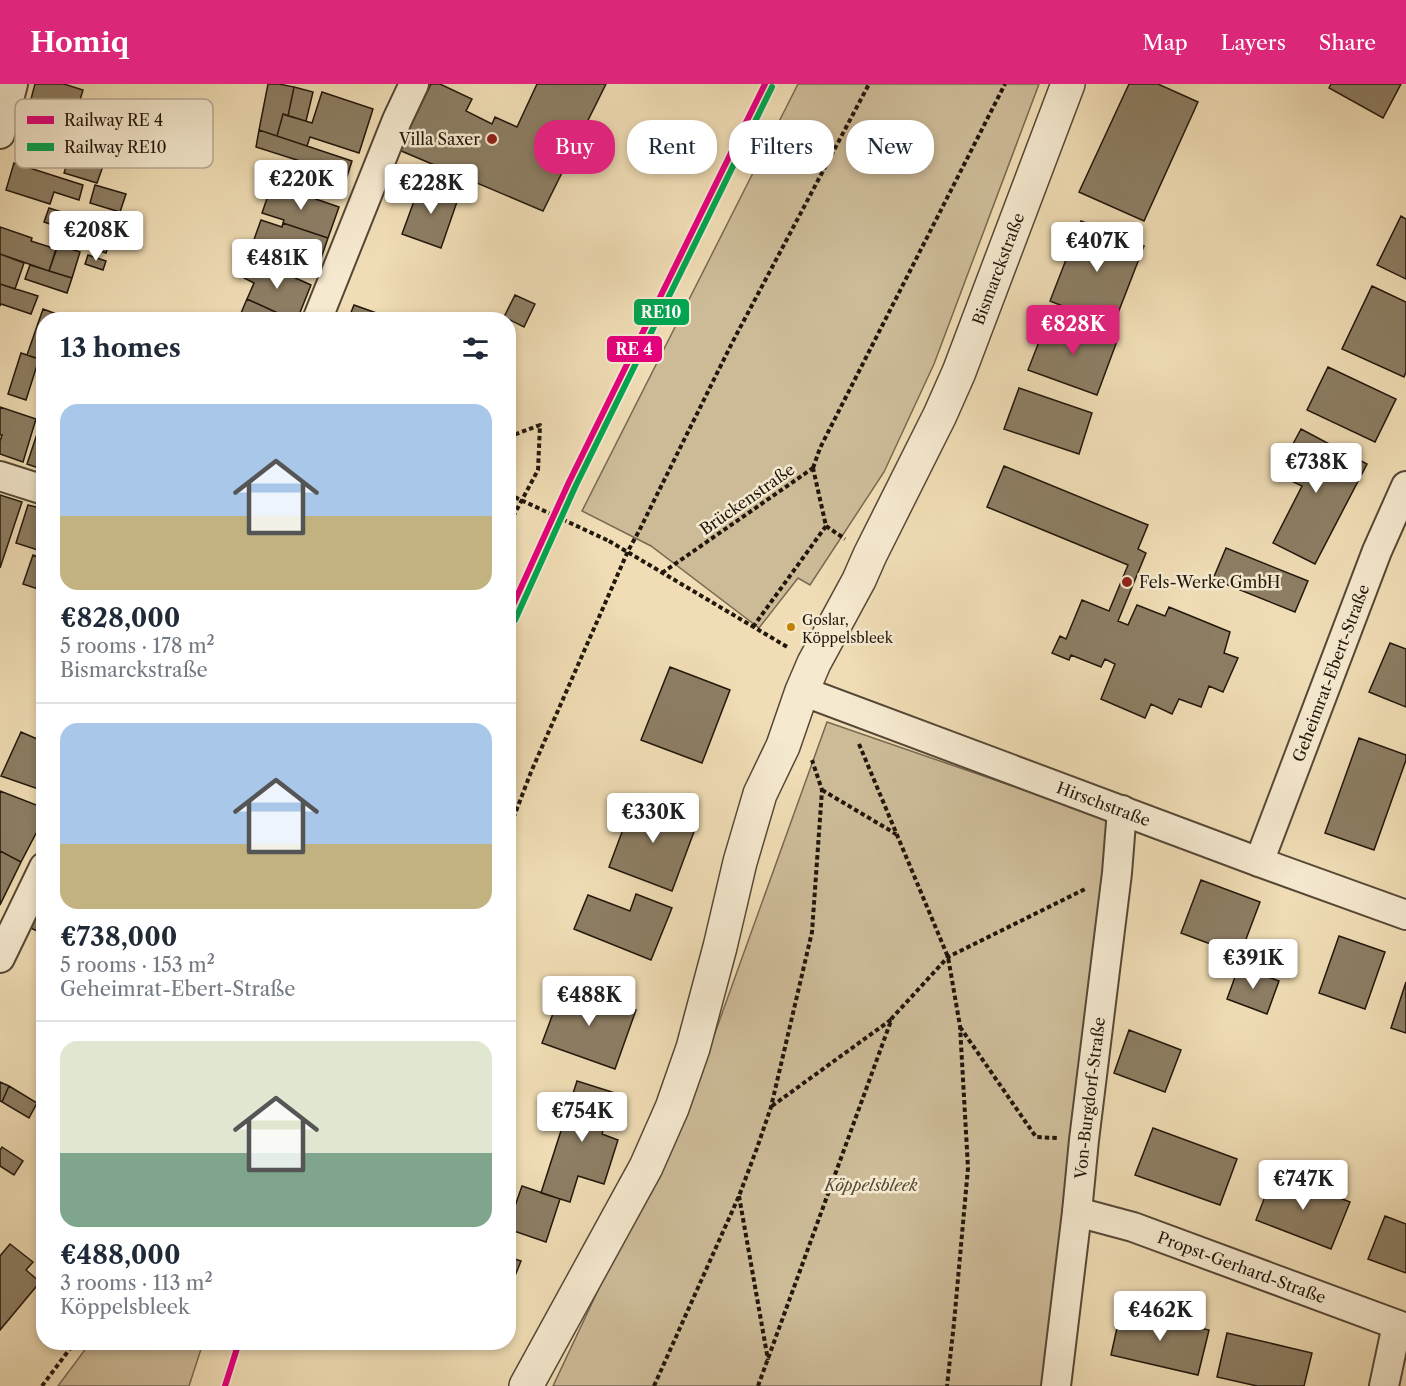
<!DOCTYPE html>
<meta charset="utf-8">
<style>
:root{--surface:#fff;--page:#f2f2f3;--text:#1f2937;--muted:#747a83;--line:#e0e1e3;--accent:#db2777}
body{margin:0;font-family:"Libre Caslon Text",serif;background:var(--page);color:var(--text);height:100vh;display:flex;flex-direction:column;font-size:22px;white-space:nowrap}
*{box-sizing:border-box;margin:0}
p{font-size:20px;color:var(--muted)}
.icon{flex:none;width:33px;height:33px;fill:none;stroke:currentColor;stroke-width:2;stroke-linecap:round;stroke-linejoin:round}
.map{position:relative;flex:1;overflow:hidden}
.panel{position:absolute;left:36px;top:228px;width:480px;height:1038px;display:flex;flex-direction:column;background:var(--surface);border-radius:24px;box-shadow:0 3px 9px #0003}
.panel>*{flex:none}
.guide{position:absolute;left:534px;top:36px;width:570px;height:54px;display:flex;gap:12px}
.price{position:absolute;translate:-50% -51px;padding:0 14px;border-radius:6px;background:#fff;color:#222;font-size:20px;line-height:39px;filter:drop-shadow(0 2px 3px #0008)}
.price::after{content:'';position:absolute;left:50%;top:36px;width:18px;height:14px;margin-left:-9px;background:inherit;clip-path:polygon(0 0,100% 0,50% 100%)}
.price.active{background:var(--accent);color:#fff}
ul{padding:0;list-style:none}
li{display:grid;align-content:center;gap:12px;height:318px;padding:0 24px}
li+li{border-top:2px solid var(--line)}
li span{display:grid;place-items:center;height:186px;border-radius:18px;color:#555}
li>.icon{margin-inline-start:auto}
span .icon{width:108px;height:108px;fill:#fffc;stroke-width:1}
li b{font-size:26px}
h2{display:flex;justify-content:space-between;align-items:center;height:72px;padding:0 24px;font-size:26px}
.chip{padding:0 21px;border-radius:24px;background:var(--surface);box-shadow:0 3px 9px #0003;font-size:21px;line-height:54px}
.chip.active{background:var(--accent);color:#fff}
header{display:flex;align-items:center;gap:36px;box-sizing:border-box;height:84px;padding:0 30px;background:var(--accent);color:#fff}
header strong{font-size:28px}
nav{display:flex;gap:33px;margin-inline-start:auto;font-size:21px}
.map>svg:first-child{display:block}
.green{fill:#cdbb98;stroke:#786952;stroke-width:1.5}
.building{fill:#8d7e64;stroke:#22170c;stroke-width:1.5}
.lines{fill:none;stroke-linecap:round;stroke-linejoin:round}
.minor-casing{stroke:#564836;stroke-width:32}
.tertiary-casing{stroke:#564836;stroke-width:36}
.path{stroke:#22170c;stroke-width:4;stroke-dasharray:4.5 3;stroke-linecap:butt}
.minor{stroke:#f5e9cf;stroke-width:28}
.tertiary{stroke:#f5e9cf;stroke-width:33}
.path-bridge{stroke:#22170c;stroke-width:4;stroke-dasharray:4.5 3;stroke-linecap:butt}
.rail-1-casing{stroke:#f5e9cf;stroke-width:10}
.rail-2-casing{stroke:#f5e9cf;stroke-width:10}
.rail-1{stroke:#e5007d;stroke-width:6}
.rail-2{stroke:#00a651;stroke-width:6}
.poi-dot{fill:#8f2418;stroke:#f5e9cf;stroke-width:2}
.bus-dot{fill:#c28203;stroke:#f5e9cf;stroke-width:2}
.labels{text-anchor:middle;stroke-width:5;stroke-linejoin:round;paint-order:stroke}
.bus-label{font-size:14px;fill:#22170c;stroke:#f5e9cf;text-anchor:start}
.poi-label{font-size:16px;fill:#22170c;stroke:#f5e9cf;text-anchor:end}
.street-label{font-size:16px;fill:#22170c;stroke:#f5e9cf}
.park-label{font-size:16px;font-style:italic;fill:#554836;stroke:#f5e9cf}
.key{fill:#f5e9cf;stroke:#b6aa94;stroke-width:1.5}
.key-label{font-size:16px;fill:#22170c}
.line-badge{stroke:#f5e9cf;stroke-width:2}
.badge-label{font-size:16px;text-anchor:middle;font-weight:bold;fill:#fff}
</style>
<header>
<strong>Homiq</strong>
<nav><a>Map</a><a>Layers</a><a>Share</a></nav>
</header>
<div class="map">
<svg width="1406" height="1302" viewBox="0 0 1406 1302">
<rect width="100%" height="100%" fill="#f0ddb5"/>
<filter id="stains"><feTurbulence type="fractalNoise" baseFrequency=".00333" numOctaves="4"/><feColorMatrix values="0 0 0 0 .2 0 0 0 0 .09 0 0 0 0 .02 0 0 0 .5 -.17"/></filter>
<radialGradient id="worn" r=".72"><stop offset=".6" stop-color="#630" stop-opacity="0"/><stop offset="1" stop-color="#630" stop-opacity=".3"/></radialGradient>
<path class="green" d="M798,0h241l-105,280 -50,108 -74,113 -12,-7 -39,50 -108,-82 -69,-35z
M827,638l281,97 -34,356 -23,211h-498l149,-317z
M90,1259v-1l113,1 -14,43h-131z"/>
<path class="building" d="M35,0h29l19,6 -11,37 -45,-13z
M268,0h11l15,3 -6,29 -5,-2 -6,22 -18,-6z
M431,0h9l32,15 -6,12 26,13 3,-7 22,10 20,-43h69l-63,127 -144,-61z
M1129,0h29l40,18 -54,119 -65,-29z
M1331,0h70l-18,34 -54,-30z
M294,3l19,5 -7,29 -18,-5z
M322,8l51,17 -14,44 -49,-16 -3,9 -30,-10 6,-22 29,9z
M259,46l93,31 -8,25 -42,-14 -4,-5 2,-6 -44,-14z
M70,71l33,11 -6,17 -33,-10z
M14,79l69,22 -4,15 -25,-8 -4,12 -44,-14z
M421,98l38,14 -18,52 -39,-14z
M272,100l67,23 -11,31 -45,-15 1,-3 -22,-7z
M95,101l31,9 -6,18 -30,-9z
M49,124l65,21 -8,24 -44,-14 3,-10 -21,-7z
M1401,132l5,3v60l-29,-14z
M261,136l21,7 1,-4 45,15 -11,32 -66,-22z
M1081,137l63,25 -31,80 -63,-25z
M0,143l32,11 -1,3 25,8 -7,22 -49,-17z
M58,161l22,7 -8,26 -23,-7z
M0,170l24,9 -9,26 -15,-5z
M88,171l18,6 -3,9 -18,-6z
M253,175l58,26 -14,35h-4l-46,-21 7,-16 -10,-5z
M30,181l42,13 -5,15 -42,-14z
M0,200l38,12 -7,18 -30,-10 -1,2z
M1372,202l34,16v70l-2,5 -62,-28z
M515,211l20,9 -11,23 -20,-10z
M247,215l46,21h-55z
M354,221l42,15h-48z
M43,225l30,11h-29v41l-17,-6z
M1049,232l68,25 -20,54 -69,-25z
M21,269l18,6 -13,41 -18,-6z
M1328,283l68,32 -21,43 -68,-32z
M1019,304l73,25 -13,41 -75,-25z
M0,323l36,12 -13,43 -23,-8v-13l2,-6h-2z
M41,338l3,1v47l-17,-6z
M1301,345l66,35 -52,100 -42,-21 29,-57 -25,-12z
M1004,382l144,59 -10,24 8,4 -28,68 10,4 9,-20 28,11 4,-9 61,25 -6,21 14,5 -15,34 -14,-6 -8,21 -22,-8 -7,15 -21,-10 -6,14 -44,-19 14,-35 -10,-5 -4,8 -30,-12 -2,5 -17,-7 8,-17 6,3 16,-39 27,11 19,-46 -141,-58z
M0,411l22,7 -22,66z
M28,421l16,4v43l-28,-9z
M1226,464l82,33 -13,31 -82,-33z
M33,471l11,4v32l-21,-7z
M1390,559l16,6v58l-37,-15z
M670,583l60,23 -28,73 -61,-23z
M21,648l23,10v49l-43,-15z
M1359,654l47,17v5l-32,90 -49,-17z
M0,707l44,17v10l-23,44 -21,-11z
M635,713l63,24 -26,70 -63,-24z
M0,767l21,11 -21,43z
M1201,796l59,22 -20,53 -59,-22z
M636,810l36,14 -21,52 -77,-31 14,-34 42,16z
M44,812v38l-16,-7z
M1339,852l46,16 -20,57 -46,-16z
M1239,882l40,15 -12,33 -40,-15z
M1406,898v51l-15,-5z
M564,900l72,26 -21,59 -73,-26z
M1129,946l52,20 -16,42 -51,-19z
M577,997l38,12 -13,41 16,6 -14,44 -26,-8 -8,26 -29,-9z
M0,998l9,4 -7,16 -2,-1z
M9,1002l28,17 -8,15 -27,-16z
M1153,1044l84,31 -17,46 -85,-30z
M2,1063l21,14 -9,14 -14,-9v-16z
M1274,1089l76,29 -19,47 -75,-29z
M522,1102l38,13 -14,43 -38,-13v-3z
M1385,1132l21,8v49l-38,-14z
M10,1160l23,18 -7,8 14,12 -40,48v-74z
M508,1173l13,4 -13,32z
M1121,1226l88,20 -11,45 -87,-20z
M1227,1249l85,20 -8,33h-47l-40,-9z"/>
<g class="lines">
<defs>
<g id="minor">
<path d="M0,50l13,-50"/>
<path d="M317,236l80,-200 17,-36"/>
<path d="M0,392l44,14"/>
<path id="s1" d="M802,607l457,171 147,53"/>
<path id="s2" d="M1259,778l118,-311 29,-65"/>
<path d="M0,874l44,-91"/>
<path id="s3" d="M1077,1128l56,15 273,101"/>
<path id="s4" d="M1056,1302l21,-174 7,-72 33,-267 5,-63"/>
<path d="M1384,1302l13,-61"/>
</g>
<g id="tertiary">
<path id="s5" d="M526,1302l120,-219 26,-59 21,-60 27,-101 20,-85 20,-68 23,-48 19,-55 12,-28 45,-83 11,-25 70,-140 19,-43 109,-288"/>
</g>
</defs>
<use href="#minor" class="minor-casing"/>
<use href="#tertiary" class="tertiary-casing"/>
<path class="path" d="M508,353l32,-12 -2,45 -30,56
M813,384l7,-20 185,-364
M826,442l19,13
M609,457l180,107
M662,489l151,-105
M753,543l73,-101 -13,-58
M859,660l89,213 12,69 8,142 -14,155 -7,63
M822,706l74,44
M508,748l23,-60 97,-221 11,-20 93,-188 137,-259
M960,943l76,110 21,1
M772,1022l120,-87
M739,1112l29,164
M42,1302l33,-44
M654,1302l85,-190 18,-48 14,-41 41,-175 10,-142 -10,-30
M758,1302l134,-368 56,-61 139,-69"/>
<use href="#minor" class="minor"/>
<use href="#tertiary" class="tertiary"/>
<path class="path-bridge" d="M508,410l101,47"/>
<defs>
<path id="rail-1" d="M508,532l61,-134 196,-398
M225,1302l14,-44"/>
<path id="rail-2" d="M515,536l61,-135 196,-398"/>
</defs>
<use href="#rail-1" class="rail-1-casing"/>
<use href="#rail-2" class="rail-2-casing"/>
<use href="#rail-1" class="rail-1"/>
<use href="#rail-2" class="rail-2"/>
</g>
<g class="poi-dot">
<circle cx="492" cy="55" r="6"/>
<circle cx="1127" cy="498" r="6"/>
</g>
<circle class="bus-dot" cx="791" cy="543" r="5"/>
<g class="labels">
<g class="bus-label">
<text x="802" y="541">Goslar,<tspan x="802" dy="18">Köppelsbleek</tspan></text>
</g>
<g class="poi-label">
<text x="480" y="61">Villa Saxer</text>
<text x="1139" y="504" text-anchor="start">Fels-Werke GmbH</text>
</g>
<g class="street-label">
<text dy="6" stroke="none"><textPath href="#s5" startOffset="1218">Bismarckstraße</textPath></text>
<text transform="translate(747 415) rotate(-35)" y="6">Brückenstraße</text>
<text dy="6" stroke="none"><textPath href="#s2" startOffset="202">Geheimrat-Ebert-Straße</textPath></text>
<text dy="6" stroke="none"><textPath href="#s1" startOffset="322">Hirschstraße</textPath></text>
<text dy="6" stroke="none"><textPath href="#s4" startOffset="290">Von-Burgdorf-Straße</textPath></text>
<text dy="6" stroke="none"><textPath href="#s3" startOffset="174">Propst-Gerhard-Straße</textPath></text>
</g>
<g class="park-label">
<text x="871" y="1107">Köppelsbleek</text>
</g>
</g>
<rect x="15" y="15" width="198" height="69" rx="9" class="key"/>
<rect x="27" y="32" width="27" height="8" fill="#e5007d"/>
<rect x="27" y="59" width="27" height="8" fill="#00a651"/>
<g class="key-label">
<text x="64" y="42">Railway RE 4</text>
<text x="64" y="69">Railway RE10</text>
</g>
<g class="line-badge">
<rect x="633" y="214" width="57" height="28" rx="6" fill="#00a651"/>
<rect x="606" y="251" width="57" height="28" rx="6" fill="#e5007d"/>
</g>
<g class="badge-label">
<text x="661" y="234">RE10</text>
<text x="634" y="271">RE 4</text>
</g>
<rect width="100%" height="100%" filter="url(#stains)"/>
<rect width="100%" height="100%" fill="url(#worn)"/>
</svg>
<b class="price" style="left:301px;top:127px">€220K</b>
<b class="price" style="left:431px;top:131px">€228K</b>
<b class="price" style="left:96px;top:178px">€208K</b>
<b class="price" style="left:1097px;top:189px">€407K</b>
<b class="price" style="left:277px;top:206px">€481K</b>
<b class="price active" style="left:1073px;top:272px">€828K</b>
<b class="price" style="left:1316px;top:410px">€738K</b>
<b class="price" style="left:653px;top:760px">€330K</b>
<b class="price" style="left:1253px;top:906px">€391K</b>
<b class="price" style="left:589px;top:943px">€488K</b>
<b class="price" style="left:582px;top:1059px">€754K</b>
<b class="price" style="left:1303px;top:1127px">€747K</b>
<b class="price" style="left:1160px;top:1258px">€462K</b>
<div class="guide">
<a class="chip active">Buy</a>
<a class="chip">Rent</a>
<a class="chip">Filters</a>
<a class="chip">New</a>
</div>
<section class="panel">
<h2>13 homes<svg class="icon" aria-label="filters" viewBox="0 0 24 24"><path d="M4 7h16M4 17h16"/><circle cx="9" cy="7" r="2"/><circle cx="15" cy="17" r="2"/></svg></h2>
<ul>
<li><span style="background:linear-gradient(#a9c7e8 60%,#c2b280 0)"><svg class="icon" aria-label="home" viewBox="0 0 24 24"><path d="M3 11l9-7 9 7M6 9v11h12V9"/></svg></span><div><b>€828,000</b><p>5 rooms · 178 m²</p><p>Bismarckstraße</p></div></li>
<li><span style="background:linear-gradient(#a9c7e8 65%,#c2b280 0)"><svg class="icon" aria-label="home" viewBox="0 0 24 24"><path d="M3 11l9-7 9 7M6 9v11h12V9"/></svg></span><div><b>€738,000</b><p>5 rooms · 153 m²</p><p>Geheimrat-Ebert-Straße</p></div></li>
<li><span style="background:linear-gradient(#dfe7d0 60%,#7fa58c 0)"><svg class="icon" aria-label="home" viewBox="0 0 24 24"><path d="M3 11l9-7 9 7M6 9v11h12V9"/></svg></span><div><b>€488,000</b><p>3 rooms · 113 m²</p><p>Köppelsbleek</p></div></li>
</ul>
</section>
</div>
